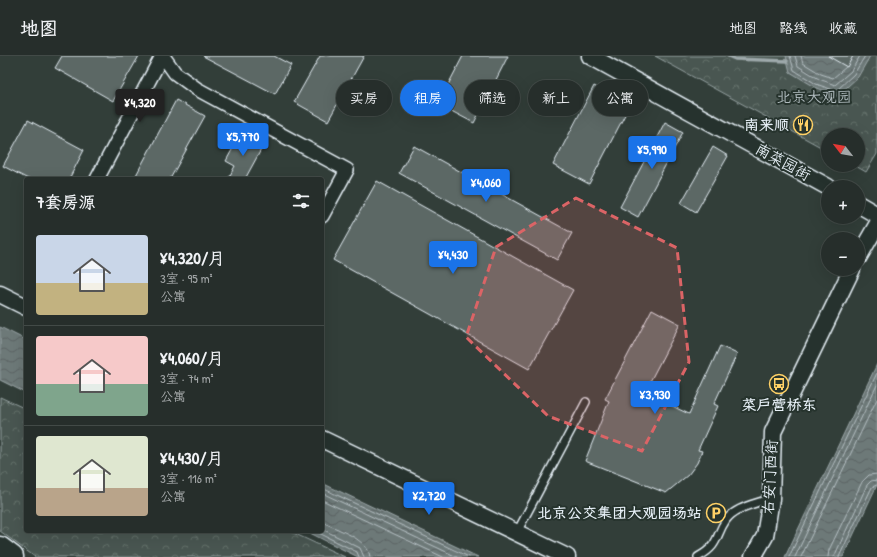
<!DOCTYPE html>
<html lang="zh">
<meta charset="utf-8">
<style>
:root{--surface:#262e2b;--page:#323a37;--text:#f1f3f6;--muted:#a4a8a9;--line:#424a47;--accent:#1a73e8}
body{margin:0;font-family:"Patrick Hand","LXGW WenKai TC",sans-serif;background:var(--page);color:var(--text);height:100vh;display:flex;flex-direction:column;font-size:15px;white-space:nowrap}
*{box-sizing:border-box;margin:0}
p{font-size:13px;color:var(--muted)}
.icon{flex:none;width:22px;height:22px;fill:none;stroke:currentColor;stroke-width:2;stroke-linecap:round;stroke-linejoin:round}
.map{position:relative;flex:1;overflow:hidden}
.drawer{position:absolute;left:24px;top:121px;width:300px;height:356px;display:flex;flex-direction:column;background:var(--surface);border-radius:4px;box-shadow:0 4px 16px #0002,0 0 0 1px var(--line)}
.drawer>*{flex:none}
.top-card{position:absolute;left:336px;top:24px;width:380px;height:36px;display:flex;gap:8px}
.needle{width:26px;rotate:301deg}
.buttons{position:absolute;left:821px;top:72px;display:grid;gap:8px}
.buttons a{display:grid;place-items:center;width:44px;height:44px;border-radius:50%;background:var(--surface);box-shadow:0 4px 16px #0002,0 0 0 1px var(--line);font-size:20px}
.price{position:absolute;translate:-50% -34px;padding:0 9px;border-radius:4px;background:var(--accent);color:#fff;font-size:13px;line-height:26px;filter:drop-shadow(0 1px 2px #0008)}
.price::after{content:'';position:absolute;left:50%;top:24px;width:12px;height:9px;margin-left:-6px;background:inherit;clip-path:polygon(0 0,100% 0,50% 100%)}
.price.active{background:#222;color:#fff}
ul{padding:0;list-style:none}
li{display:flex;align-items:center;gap:12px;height:100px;padding:0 12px}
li+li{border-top:1px solid var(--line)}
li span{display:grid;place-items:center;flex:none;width:112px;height:80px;border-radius:4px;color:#555}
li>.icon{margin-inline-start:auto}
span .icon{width:48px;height:48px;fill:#fffc;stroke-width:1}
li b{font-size:17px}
h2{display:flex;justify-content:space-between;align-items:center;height:48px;padding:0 12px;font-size:17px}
.chip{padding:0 14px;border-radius:18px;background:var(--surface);box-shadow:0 4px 16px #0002,0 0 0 1px var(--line);font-size:14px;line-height:36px}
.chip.active{background:var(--accent);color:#fff}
header{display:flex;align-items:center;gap:24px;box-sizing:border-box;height:56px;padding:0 20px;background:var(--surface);border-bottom:1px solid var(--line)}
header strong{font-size:19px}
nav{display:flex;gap:22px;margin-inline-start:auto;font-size:14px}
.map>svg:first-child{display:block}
.park{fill:url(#park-crowns);stroke:#98a4a4}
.water{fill:url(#water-waves);stroke:#9ea9ab}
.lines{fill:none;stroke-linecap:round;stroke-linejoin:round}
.shore{stroke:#b7c1c5;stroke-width:1}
.stream{stroke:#9ea9ab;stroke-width:3.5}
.building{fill:#5c6865;stroke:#e8f1f8}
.service-casing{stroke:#e8f1f8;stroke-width:10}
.minor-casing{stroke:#e8f1f8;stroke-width:16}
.tertiary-casing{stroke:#e8f1f8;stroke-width:19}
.trunk-casing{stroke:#e8f1f8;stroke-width:25}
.service{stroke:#26332d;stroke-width:7}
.minor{stroke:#26332d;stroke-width:13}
.tertiary{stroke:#26332d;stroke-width:16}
.trunk{stroke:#26332d;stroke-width:22}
.marked{fill:#db6466;fill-opacity:0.2;stroke:#db6466;stroke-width:3;stroke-dasharray:8 5;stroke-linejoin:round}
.labels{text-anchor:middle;stroke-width:4;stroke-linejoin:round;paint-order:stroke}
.park-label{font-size:15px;fill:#b0bbbe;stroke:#26332d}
.poi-label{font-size:15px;font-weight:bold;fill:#e8f1f8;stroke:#26332d;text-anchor:end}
.street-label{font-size:15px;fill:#e8f1f8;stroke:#26332d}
</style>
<header>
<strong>地图</strong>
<nav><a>地图</a><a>路线</a><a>收藏</a></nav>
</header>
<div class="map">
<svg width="877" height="501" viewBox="0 0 877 501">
<defs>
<pattern id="park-crowns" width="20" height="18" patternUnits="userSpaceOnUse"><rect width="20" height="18" fill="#495651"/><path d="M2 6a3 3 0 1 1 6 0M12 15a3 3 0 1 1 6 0" fill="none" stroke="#636f6b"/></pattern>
<pattern id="water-waves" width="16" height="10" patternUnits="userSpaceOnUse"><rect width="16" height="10" fill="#6d7978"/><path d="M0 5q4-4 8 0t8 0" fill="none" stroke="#5b6363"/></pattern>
</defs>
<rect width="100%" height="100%" fill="#323e39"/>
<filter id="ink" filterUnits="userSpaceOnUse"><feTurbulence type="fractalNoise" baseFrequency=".025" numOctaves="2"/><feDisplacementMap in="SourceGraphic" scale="8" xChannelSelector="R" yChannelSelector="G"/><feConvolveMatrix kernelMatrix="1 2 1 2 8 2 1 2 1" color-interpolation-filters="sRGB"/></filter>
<g filter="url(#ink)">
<path class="park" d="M655,0h222v98l-11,18 -12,-7h4v-30h-30v16z
M0,341l26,12v122h263l56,26h-310l-35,-26z"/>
<path class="water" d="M786,0h84l-12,21 -21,19 -22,-9 -25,-15z
M0,271l26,13v53l-26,-13z
M877,308v121l-34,72h-58z
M322,427l156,74h-120l-52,-26h16z"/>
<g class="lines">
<path class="shore" d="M790,0l4,14 22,14 20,7 18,-17 11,-18
M795,0l3,10 21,13 16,6 16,-14 9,-15
M801,0l2,7 18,11 12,4 13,-11
M322,432l147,69
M322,437l135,64
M322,444l121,57
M322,466c14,7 47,17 48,35
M322,473l38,19 4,9
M315,475l42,21 2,5
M789,501l88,-184
M795,501l82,-172
M801,501l76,-158
M828,501l1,-7 33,-68 7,-7 8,-1
M834,501l33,-72 4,-4 6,-1
M839,501l33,-70 5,-2"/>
<path class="stream" d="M728,0l7,3 52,2"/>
</g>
<path class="building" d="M62,0h77l-26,45 -58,-33z
M203,0h71l17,9 -16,29z
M320,0h44l-36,65 -34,-19z
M463,0h45l-34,67 -36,-19z
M828,0h25l-6,11z
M594,30l36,19 -41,79 -36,-19z
M176,44l29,16 -35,63h-36z
M28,64l56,30 -15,29h-41l-25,-13z
M665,66l18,10 -45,85 -18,-10z
M240,79l23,11 -18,33h-17l7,-13 -9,-5z
M414,90l158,87 -15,27 -158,-87z
M713,91l15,9 -32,56 -15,-9z
M377,125l196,109 -44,79 -196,-109z
M652,253l28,15 -36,69 45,21 31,-68 17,8 -23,50 4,2 -20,44 4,1 -5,12 -9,12 -22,18 -81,-32 24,-60 -4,-2z"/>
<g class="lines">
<defs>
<path id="service" d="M516,478l70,-132
M698,501c22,-12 17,-21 28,-37 9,-12 25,-15 39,-20"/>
<path id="minor" d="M163,0l12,17 22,16 150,81 -25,46
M97,123l65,-123"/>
<path id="tertiary" d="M590,0l238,131
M858,148l19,11
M858,202l19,-33
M0,238l26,13
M322,383l245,118
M753,501l12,-21 6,-37 2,-67 79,-163"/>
<path id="trunk" d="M0,492l12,9"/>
</defs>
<use href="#service" class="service-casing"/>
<use href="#minor" class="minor-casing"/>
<use href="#tertiary" class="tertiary-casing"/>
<use href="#trunk" class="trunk-casing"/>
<use href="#service" class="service"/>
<use href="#minor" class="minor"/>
<use href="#tertiary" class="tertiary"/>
<use href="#trunk" class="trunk"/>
</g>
</g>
<path class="marked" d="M576,142l101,50 12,114 -47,89 -94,-35 -82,-79 30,-90z"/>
<defs>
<symbol id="restaurant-ring" viewBox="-11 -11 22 22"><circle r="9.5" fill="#26332d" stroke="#ffd166" stroke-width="1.5"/><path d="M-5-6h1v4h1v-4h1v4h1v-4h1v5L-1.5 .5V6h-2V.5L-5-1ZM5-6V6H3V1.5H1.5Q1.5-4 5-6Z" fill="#ffd166"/></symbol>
<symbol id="bus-ring" viewBox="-11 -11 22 22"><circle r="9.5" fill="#26332d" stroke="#ffd166" stroke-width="1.5"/><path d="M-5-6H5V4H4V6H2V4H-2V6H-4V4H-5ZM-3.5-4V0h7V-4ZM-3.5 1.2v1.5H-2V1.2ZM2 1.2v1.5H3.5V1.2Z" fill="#ffd166"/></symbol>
<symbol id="parking-ring" viewBox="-11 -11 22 22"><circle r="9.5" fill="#26332d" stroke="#ffd166" stroke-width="1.5"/><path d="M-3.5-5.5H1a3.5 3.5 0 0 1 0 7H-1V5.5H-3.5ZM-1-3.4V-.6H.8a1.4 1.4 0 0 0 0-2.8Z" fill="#ffd166"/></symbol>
</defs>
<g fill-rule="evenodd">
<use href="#restaurant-ring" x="792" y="58" width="22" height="22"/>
<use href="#bus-ring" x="768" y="317" width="22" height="22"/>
<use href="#parking-ring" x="705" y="446" width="22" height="22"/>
</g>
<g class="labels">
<g class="park-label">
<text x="814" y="46">北京大观园</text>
</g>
<g class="poi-label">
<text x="789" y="74">南来顺</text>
<text x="779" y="354" text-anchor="middle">菜户营桥东</text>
<text x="702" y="462">北京公交集团大观园场站</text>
</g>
<g class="street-label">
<text transform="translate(783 106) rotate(29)" y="5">南菜园街</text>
<text transform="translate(770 421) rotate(-87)" y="5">右安门西街</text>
</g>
</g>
</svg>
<div class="buttons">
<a><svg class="needle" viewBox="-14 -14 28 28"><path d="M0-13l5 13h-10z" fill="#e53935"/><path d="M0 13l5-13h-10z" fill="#a4a8a9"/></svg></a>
<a>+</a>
<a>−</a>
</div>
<b class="price active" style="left:140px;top:67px">¥4,320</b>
<b class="price" style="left:243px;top:101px">¥5,770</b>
<b class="price" style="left:652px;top:114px">¥5,990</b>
<b class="price" style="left:486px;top:147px">¥4,060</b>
<b class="price" style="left:453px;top:219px">¥4,430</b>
<b class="price" style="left:655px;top:359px">¥3,930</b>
<b class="price" style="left:429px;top:460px">¥2,720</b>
<div class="top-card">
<a class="chip">买房</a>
<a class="chip active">租房</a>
<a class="chip">筛选</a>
<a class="chip">新上</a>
<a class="chip">公寓</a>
</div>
<section class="drawer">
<h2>7套房源<svg class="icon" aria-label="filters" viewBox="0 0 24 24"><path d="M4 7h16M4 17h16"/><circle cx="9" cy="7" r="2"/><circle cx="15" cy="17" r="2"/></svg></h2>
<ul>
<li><span style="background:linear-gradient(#c9d6e8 60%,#c2b280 0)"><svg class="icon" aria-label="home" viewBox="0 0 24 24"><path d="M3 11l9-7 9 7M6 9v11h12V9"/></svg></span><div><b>¥4,320/月</b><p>3室 · 95 m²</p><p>公寓</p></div></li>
<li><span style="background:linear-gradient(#f6c9c9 60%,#7fa58c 0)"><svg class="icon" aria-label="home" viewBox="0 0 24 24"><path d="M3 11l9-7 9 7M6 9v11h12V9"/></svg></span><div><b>¥4,060/月</b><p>3室 · 74 m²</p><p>公寓</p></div></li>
<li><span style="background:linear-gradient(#dfe7d0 65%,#b9a48a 0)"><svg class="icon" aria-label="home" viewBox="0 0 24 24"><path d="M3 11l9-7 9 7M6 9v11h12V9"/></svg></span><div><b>¥4,430/月</b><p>3室 · 116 m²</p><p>公寓</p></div></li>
</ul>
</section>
</div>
